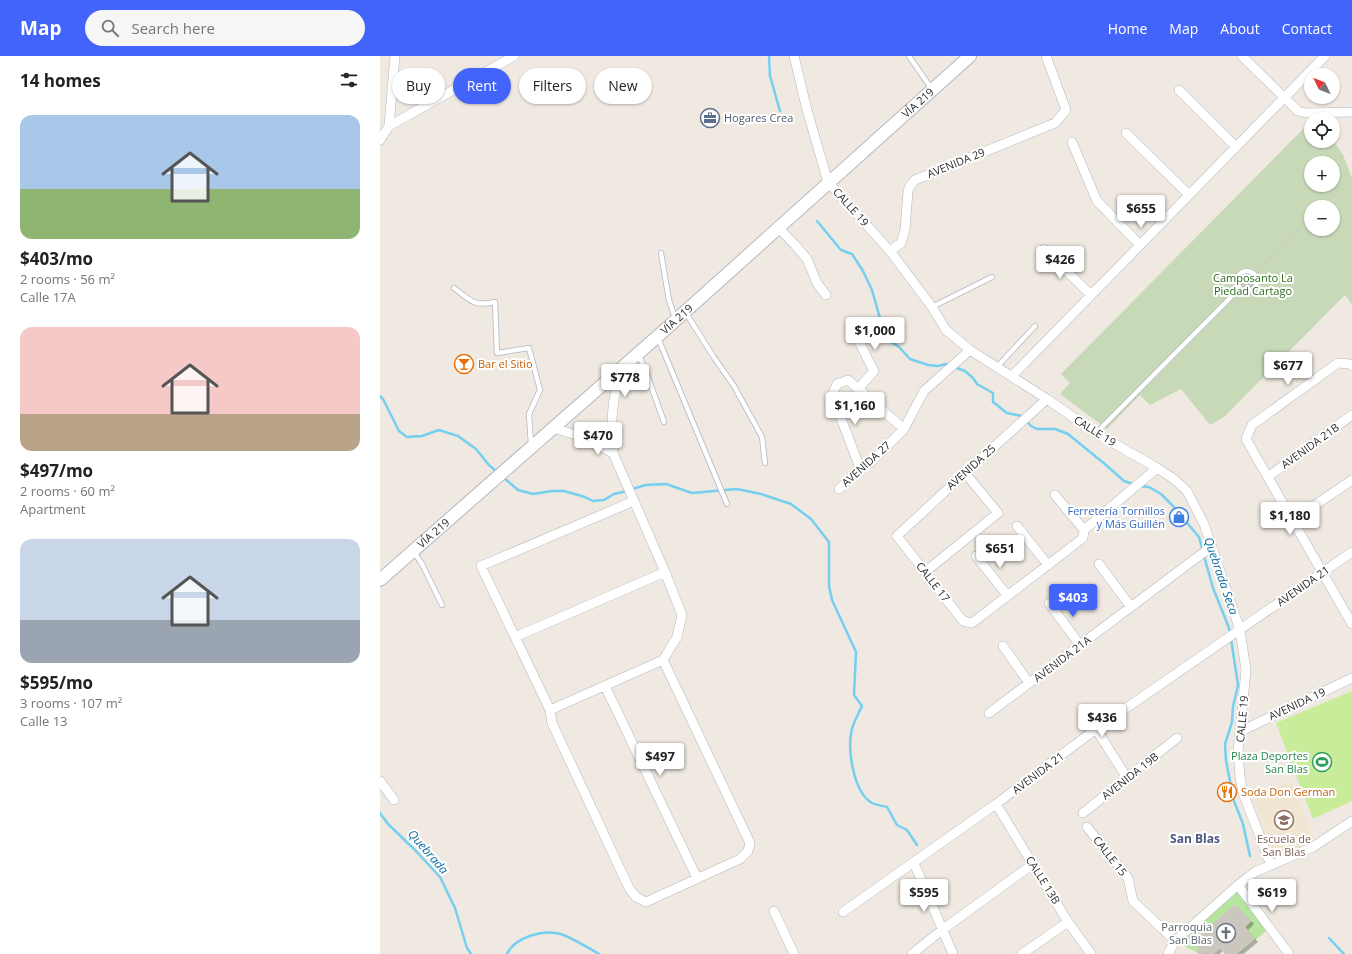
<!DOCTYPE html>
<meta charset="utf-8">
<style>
:root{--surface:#fff;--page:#f6f6f6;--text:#222;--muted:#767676;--accent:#4264fb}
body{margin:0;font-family:"Open Sans",sans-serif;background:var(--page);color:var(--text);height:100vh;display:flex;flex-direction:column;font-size:15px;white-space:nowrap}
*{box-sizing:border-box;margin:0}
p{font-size:13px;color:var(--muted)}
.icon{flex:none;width:22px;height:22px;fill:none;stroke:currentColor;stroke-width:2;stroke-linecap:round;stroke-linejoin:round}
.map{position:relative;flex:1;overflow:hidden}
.side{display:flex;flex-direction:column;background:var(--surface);width:380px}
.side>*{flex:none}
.banner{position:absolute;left:12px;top:12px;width:380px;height:36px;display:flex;gap:8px}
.needle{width:26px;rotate:313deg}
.controls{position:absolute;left:924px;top:12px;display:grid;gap:8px}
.controls a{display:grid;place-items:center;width:36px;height:36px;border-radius:50%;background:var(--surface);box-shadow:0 1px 3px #0004;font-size:20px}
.price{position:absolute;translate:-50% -34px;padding:0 9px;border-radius:4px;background:#fff;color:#222;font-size:13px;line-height:26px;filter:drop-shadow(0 1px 2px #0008)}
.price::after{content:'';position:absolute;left:50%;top:24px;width:12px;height:9px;margin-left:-6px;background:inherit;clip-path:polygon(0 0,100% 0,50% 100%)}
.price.on{background:var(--accent);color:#fff}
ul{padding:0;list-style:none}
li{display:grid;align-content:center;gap:8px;height:212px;padding:0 20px}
li span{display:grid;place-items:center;height:124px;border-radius:12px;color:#555}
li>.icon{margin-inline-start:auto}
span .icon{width:72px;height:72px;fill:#fffc;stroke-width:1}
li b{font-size:17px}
h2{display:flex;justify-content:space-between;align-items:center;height:48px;padding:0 20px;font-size:17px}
.pill{padding:0 14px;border-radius:18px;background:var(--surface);box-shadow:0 1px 3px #0004;font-size:14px;line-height:36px}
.pill.on{background:var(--accent);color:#fff}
header{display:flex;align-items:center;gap:24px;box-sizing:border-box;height:56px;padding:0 20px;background:var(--accent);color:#fff}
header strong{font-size:19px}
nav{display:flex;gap:22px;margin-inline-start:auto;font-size:14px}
.search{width:280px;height:36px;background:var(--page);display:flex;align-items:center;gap:10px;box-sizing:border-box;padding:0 14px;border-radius:22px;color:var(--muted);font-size:15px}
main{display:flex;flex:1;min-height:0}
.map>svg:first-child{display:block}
.education{fill:#f0e6d1}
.green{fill:#b6e59e}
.cemetery{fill:#c8d9b8;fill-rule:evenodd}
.pitch{fill:#c9ec9a}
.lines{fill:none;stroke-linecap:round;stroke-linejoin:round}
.stream{stroke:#75cff0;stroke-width:2.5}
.building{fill:#cbc7bf;filter:url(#shadow)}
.lane-casing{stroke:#b4b7c1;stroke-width:6}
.street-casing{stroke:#b4b7c1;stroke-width:10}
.secondary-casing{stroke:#b4b7c1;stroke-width:14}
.path{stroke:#c9c9c9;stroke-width:1.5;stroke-dasharray:3 2;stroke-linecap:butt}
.lane{stroke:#fff;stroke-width:4.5}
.street{stroke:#fff;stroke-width:9}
.secondary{stroke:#fff;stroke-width:12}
.labels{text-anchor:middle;stroke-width:4;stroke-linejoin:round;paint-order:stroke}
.street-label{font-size:11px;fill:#2e2e2e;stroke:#fff}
.service-label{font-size:11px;fill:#4e5e75;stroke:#fff;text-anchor:start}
.park-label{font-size:11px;fill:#2c6e1b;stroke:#fff}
.food-label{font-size:11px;fill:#c56008;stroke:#fff;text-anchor:start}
.shop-label{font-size:11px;fill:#366cbe;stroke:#fff;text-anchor:end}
.leisure-label{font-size:11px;fill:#27864d;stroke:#fff;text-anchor:end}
.education-label{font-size:11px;fill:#785e54;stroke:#fff}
.worship-label{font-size:11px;fill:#5b616d;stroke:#fff;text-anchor:end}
.water-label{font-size:12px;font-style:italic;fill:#0d6fa3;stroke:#fff}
.neighbourhood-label{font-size:12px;font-weight:bold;fill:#4d5680;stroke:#fff}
</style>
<header>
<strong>Map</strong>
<div class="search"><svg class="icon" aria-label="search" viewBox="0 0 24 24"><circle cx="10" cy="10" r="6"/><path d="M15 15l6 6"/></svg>Search here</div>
<nav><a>Home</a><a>Map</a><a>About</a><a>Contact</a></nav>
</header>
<main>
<section class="side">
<h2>14 homes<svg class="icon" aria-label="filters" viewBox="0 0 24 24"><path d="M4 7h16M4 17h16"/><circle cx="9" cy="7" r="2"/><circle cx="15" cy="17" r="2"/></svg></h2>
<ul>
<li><span style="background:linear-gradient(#a9c7e8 60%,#8fb573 0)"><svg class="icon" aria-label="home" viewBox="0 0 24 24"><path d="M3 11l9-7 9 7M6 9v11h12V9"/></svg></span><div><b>$403/mo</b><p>2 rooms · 56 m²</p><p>Calle 17A</p></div></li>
<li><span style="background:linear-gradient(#f6c9c9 70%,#b9a48a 0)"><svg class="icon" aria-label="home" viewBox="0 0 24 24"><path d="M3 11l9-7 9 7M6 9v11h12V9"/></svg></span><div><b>$497/mo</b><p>2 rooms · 60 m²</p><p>Apartment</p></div></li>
<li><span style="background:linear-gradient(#c9d6e8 65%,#9aa5b1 0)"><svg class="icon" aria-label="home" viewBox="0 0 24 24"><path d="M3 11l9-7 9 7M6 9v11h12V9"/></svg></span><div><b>$595/mo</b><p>3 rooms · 107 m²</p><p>Calle 13</p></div></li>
</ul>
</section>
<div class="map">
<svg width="972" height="898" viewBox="0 0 972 898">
<defs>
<filter id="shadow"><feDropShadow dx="3" dy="3" stdDeviation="0" flood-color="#0004"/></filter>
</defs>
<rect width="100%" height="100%" fill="#efe9e1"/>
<path class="education" d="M910,724l25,60 -32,17 -5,-2 -9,-11 -15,-44z"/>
<path class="green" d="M856,835l31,39 -28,24h-2l18,-15 -10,-12 6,-6 -16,-17 -43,37 7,8 -3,3 -16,-8z"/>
<path class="cemetery" d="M930,66l1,1v18l22,-1 10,15 9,23v127l-7,-10 -121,122 -14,8 -29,-36 -31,16 -10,-10 -33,34 -47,-35 10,-11 -9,-9zM931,107h22v22h-22zM931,151h22v22h-22z"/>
<path class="pitch" d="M972,635v110l-39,18 -37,-96z"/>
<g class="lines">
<path class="stream" d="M389,0l1,20 10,35
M437,165l24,29 11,4 11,17 9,19 7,25 6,13 3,12 11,7 11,12 18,6 10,1 8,-2 3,1
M574,311l11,4 8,7 4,6 16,9v9l14,11 15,3 9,10 6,3h18l13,5 38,31 18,16 9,3
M0,340l3,3 16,32 8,6 15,-1 17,-6 19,6 18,13 13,16 9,8
M123,421l15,13 15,4 19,-3h12l21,6 8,4 11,-1 10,-6 13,-3
M760,430l9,1 12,7 12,12 26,31 4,14
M252,433l14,-4 20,-1 26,9 45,-4 24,5 30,10 20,15 18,23v44l3,14 24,52 -2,43 8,11c-3,7 -8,15 -10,23 -5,19 1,63 20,74 4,2 11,3 15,4l10,18 10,5 10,15
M824,500l9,32 16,40 1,6
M851,583l7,46 -5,22 -1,15 -7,22 1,17 8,40 9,23 7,32
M0,757l8,11 27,26 25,27 15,31 12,40 4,6
M949,882l15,16
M127,898c8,-17 36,-25 54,-20 13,5 26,13 38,20"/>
</g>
<path class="building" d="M859 225a7 7 0 1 1 14 0a7 7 0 1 1-14 0Z
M855,848l16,17 -6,6 10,12 -18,15h-12l-5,-6 -7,6h-4l-1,-2 -3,2h-6l-3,-2 3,-3 -7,-8z"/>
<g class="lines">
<defs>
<path id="lane" d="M529,0l22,32
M281,197l8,47 6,18
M857 225a10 10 0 1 1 20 0a10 10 0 1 1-20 0Z
M74,232c16,12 19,19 41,14l2,51 32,-5 11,42 -11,24 2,30
M552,251l60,-30
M306,257l27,43 21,30 28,51 3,26
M278,282l69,166
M258,298l7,15 19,53
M617,311l38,-41
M716,377l144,-145
M34,496l8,12 20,41"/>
<path id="street" d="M414,0l13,54 21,72 62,69 42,56 14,23 24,20 77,49 49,34 61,35 17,11 13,12 17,33 36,106 6,40 -8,82 2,25 3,16 28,72
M862,0l56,55 8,2 46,-1
M799,34l57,57
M9,70l6,-70
M746,77l63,62
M0,84l9,-14 125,-70
M692,86l25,59 43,44
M398,171l17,18 12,14 10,24 9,12
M664,193l47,46
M510,195l11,-8 4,-13 3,-39 2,-5 5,-6 140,-57 11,-13 -20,-54
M478,284l16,31 -16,18
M972,310l-2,-2 -12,-1 -86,62 -6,14 106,185
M242,311l-8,32 -2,18 1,36 21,48 -153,65 69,144 113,-50 14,-23 5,-22 -17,-43 -31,-71
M632,320l313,-320
M667,343l-82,74 -68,63 66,85 9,2 111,-85 1,-8 73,-62
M173,372l27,8 33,17
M480,412l-28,-73 5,-11 11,-4 56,49
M889,420l83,-61
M459,433l21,-21 11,-6 33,-33 20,-38 46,-41
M675,439l29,35
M913,464l59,-40
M637,470l31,39
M596,500l31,39
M719,508l32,43
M545,516l73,-59 -33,-40
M669,547l31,42
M135,581l150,-65
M623,590l26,37
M225,630l92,192
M170,654l2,13 77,165 7,9 10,5 94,-43 8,-8 2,-8 -87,-183
M609,657l222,-166
M716,673l31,49
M861,675l111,-53
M0,725l14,19
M616,748l72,118 23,32
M703,757l94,-75
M707,771l41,51 5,23 42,40
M534,807l39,91
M858,829l51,69
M394,855l20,43
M463,856l153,-108 100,-75 256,-177
M532,898l30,-24 91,-66
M642,898l46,-32
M788,898l7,-13 63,-56 17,-13 58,-25 39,-26"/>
<g id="secondary">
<path id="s1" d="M0,524l278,-244 312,-280"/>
</g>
</defs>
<use href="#lane" class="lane-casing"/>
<use href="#street" class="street-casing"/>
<use href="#secondary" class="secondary-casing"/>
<path class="path" d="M942,151l24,-25
M874,219l57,-57"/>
<use href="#lane" class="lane"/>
<use href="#street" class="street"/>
<use href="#secondary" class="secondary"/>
</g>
<defs>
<symbol id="office-ring" viewBox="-11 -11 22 22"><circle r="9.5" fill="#fff" stroke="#5c6f8a" stroke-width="1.5"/><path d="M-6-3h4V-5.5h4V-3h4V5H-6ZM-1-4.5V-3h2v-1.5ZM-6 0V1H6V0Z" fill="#5c6f8a"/></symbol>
<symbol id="bar-ring" viewBox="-11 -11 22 22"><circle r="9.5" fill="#fff" stroke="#e8710a" stroke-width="1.5"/><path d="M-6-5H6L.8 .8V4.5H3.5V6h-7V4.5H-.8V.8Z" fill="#e8710a"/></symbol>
<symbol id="shop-ring" viewBox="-11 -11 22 22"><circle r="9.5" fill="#fff" stroke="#3f7fe0" stroke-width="1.5"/><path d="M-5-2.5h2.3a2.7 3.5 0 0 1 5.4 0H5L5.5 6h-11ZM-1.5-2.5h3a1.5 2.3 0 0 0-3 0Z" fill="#3f7fe0"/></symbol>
<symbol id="stadium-ring" viewBox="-11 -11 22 22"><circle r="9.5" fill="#fff" stroke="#2e9e5b" stroke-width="1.5"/><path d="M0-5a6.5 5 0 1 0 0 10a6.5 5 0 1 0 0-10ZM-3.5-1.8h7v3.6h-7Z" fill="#2e9e5b"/></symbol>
<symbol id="restaurant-ring" viewBox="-11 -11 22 22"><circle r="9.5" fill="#fff" stroke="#e8710a" stroke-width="1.5"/><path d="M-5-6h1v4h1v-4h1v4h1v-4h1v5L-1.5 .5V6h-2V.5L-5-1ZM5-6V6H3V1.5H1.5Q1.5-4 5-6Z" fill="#e8710a"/></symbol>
<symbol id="school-ring" viewBox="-11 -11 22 22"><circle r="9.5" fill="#fff" stroke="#8d6e63" stroke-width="1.5"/><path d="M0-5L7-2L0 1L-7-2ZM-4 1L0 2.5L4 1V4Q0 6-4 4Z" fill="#8d6e63"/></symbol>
<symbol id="church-ring" viewBox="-11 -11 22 22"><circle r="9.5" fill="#fff" stroke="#6b7280" stroke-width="1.5"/><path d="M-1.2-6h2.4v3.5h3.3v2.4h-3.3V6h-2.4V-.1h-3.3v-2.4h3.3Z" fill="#6b7280"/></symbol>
</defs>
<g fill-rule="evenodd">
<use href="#office-ring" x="319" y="51" width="22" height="22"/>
<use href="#bar-ring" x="73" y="297" width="22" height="22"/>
<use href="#shop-ring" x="788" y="450" width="22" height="22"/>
<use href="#stadium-ring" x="931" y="695" width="22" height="22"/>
<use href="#restaurant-ring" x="836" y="725" width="22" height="22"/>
<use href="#school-ring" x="893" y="753" width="22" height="22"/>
<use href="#church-ring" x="835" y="866" width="22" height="22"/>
</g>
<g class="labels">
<g class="street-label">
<text dy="4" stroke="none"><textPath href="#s1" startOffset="719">VÍA 219</textPath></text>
<text transform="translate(576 107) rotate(-22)" y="4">AVENIDA 29</text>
<text transform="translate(471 151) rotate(48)" y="4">CALLE 19</text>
<text dy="4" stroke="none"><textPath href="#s1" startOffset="395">VÍA 219</textPath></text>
<text transform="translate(715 375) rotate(32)" y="4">CALLE 19</text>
<text transform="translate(930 390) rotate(-36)" y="4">AVENIDA 21B</text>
<text transform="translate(486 408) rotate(-42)" y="4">AVENIDA 27</text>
<text transform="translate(591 411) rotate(-42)" y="4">AVENIDA 25</text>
<text dy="4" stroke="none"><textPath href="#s1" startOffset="71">VÍA 219</textPath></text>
<text transform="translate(553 526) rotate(52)" y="4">CALLE 17</text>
<text transform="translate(923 530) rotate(-35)" y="4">AVENIDA 21</text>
<text transform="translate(682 603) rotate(-37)" y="4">AVENIDA 21A</text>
<text transform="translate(917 648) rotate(-25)" y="4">AVENIDA 19</text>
<text transform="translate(862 663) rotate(-85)" y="4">CALLE 19</text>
<text transform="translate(658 717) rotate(-37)" y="4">AVENIDA 21</text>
<text transform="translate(750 720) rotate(-38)" y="4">AVENIDA 19B</text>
<text transform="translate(730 800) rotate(52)" y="4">CALLE 15</text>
<text transform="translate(663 824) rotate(58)" y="4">CALLE 13B</text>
</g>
<g class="service-label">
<text x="344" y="66">Hogares Crea</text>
</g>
<g class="park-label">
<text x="873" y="226">Camposanto La<tspan x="873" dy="13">Piedad Cartago</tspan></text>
</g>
<g class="food-label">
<text x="98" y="312">Bar el Sitio</text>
<text x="861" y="740">Soda Don German</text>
</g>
<g class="shop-label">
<text x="785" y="459">Ferretería Tornillos<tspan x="785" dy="13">y Más Guillén</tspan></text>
</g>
<g class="leisure-label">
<text x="928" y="704">Plaza Deportes<tspan x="928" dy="13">San Blas</tspan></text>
</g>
<g class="education-label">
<text x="904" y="787">Escuela de<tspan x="904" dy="13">San Blas</tspan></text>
</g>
<g class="worship-label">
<text x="832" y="875">Parroquia<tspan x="832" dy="13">San Blas</tspan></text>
</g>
<g class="water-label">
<text transform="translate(841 520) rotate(71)" y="4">Quebrada Seca</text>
<text transform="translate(48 796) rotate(49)" y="4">Quebrada</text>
</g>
<g class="neighbourhood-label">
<text x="815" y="787">San Blas</text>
</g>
</g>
</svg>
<div class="controls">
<a><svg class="needle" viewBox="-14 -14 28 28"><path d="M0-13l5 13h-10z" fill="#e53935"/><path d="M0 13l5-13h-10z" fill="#767676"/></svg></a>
<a><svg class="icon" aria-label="locate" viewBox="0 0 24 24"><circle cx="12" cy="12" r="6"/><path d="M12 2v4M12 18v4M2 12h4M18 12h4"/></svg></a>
<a>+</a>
<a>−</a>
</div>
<b class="price" style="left:761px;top:173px">$655</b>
<b class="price" style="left:680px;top:224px">$426</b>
<b class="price" style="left:495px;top:295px">$1,000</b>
<b class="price" style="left:908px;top:330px">$677</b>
<b class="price" style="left:245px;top:342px">$778</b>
<b class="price" style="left:475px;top:370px">$1,160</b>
<b class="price" style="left:218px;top:400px">$470</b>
<b class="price" style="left:910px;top:480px">$1,180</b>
<b class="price" style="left:620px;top:513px">$651</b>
<b class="price on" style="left:693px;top:562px">$403</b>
<b class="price" style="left:722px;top:682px">$436</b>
<b class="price" style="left:280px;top:721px">$497</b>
<b class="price" style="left:544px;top:857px">$595</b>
<b class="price" style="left:892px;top:857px">$619</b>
<div class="banner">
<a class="pill">Buy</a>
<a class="pill on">Rent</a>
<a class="pill">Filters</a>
<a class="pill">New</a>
</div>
</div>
</main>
